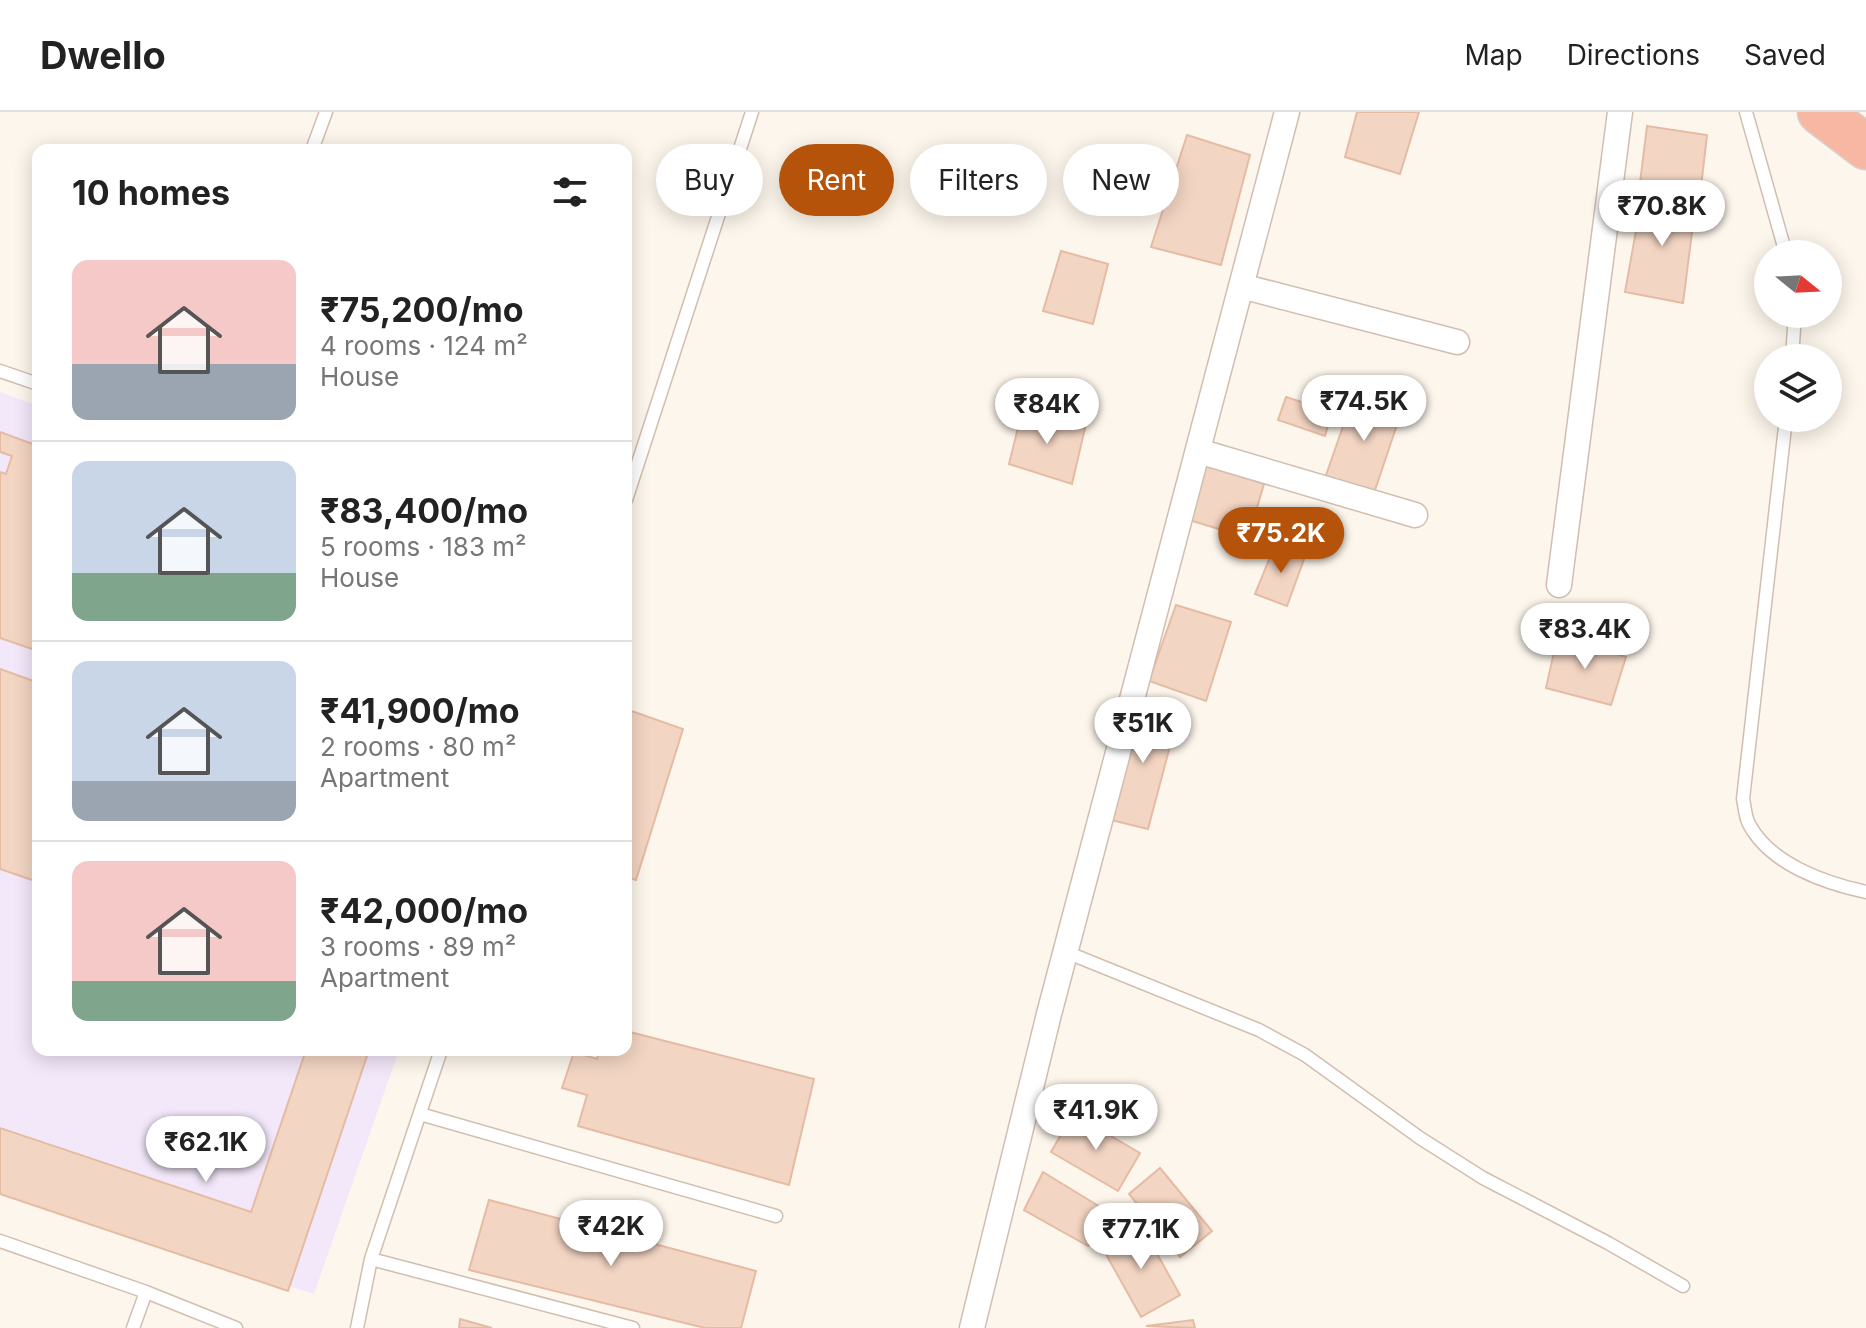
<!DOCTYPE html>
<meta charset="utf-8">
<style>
:root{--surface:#fff;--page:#f2f2f2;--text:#222;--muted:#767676;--line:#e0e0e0;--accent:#b45309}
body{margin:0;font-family:Inter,sans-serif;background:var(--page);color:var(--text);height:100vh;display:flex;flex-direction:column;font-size:30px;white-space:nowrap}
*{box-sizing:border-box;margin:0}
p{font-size:26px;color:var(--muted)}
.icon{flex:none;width:44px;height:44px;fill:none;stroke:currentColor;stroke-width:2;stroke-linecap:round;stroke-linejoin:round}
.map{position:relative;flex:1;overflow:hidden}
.details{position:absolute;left:32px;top:32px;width:600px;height:912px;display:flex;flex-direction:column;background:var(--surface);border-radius:16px;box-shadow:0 4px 20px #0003}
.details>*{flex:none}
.top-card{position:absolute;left:656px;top:32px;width:760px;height:72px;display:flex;gap:16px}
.needle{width:52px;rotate:108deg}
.fabs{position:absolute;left:1754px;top:128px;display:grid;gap:16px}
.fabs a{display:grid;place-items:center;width:88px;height:88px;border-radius:50%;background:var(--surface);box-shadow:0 4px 20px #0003;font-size:40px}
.price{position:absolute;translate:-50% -68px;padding:0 18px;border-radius:28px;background:#fff;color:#222;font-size:26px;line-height:52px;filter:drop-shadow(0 2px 4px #0008)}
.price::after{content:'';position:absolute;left:50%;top:48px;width:24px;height:18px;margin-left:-12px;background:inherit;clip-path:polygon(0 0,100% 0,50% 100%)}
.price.active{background:var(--accent);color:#fff}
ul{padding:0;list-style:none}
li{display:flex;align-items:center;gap:24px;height:200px;padding:0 40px}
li+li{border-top:2px solid var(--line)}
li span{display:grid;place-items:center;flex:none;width:224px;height:160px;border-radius:16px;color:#555}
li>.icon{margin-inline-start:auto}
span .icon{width:96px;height:96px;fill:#fffc;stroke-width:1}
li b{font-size:34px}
h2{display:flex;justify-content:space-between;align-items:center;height:96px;padding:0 40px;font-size:34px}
.tag{padding:0 28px;border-radius:36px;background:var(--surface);box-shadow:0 4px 20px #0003;font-size:28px;line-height:72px}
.tag.active{background:var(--accent);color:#fff}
header{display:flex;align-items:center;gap:48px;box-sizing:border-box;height:112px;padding:0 40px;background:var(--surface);border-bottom:2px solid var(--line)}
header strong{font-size:38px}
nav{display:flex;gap:44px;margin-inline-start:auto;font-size:28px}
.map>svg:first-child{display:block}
.education{fill:#f3e8fa}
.building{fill:#f3d5c3;stroke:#e6bba3;stroke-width:2}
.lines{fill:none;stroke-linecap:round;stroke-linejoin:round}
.lane-casing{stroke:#d1beb0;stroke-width:15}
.street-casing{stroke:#d1beb0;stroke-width:27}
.highway-casing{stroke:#dad1cd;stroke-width:47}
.lane{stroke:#fff;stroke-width:12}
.street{stroke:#fff;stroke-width:24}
.highway{stroke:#f7b7a3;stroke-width:44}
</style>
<header>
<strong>Dwello</strong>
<nav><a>Map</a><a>Directions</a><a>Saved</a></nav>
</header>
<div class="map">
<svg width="1866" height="1216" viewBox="0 0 1866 1216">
<rect width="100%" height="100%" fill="#fdf6ec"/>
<path class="education" d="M0,280l38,14v644h361l-85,244 -314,-102z"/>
<path class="building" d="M1357,0h62l-19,62 -55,-17z
M1647,14l60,9 -7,61 -60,-13z
M1187,23l63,20 -29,110 -70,-18z
M1643,80l53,9 -13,102 -58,-11z
M1061,139l47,13 -15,60 -50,-13z
M1354,283l49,12 -29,86 -49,-15z
M1286,285l46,15 -7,24 -47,-16z
M1023,295l62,21 -13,56 -63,-20z
M0,320l38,14v205l-38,-13v-166l6,2 6,-18 -12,-4z
M1203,350l61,22 -16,54 -62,-19z
M1275,433l31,9 -19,52 -32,-12z
M1176,493l55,17 -25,79 -57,-20z
M1558,522l68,23 -15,48 -65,-17z
M0,557l36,13 2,-5v205l-38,-13z
M1140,586l39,14 -31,117 -41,-10z
M626,597l57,20 -47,151 -10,-3z
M626,919l188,48 -25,106 -211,-59 9,-31 -25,-7 12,-36 23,7 2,-9h27z
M306,938h63l-81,241 -288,-97v-66l251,84z
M1073,1002l67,39 -22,38 -67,-39z
M1160,1056l52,63 -32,26 -51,-63z
M1043,1060l67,41 -22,33 -64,-36z
M489,1088l267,71 -15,57h-36l-236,-58z
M1141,1113l39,70 -39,22 -38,-68z
M460,1207l32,9h-33z
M1193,1208l2,8 -49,-2z"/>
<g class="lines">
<defs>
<path id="lane" d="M1746,0l40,142
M312,38l14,-38
M1792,246l3,-44
M0,259l38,13
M1786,306l-43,381c2,8 2,18 6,25 21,40 76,59 117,68
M626,388l126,-388
M1066,840l193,78 46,25 115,83 63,40 125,65 75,43
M420,1002l356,102
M0,1129l146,51 90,36
M371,1147l262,69
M133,1216l13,-36
M357,1216l14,-69 70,-209"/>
<path id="street" d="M1241,174l216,56
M1198,339l217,64
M1559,473l61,-473
M972,1216l77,-314 238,-902"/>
<path id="highway" d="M1820,0l46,35"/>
</defs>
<use href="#lane" class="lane-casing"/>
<use href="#street" class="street-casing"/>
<use href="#highway" class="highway-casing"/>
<use href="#lane" class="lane"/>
<use href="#street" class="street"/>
<use href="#highway" class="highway"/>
</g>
</svg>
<div class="fabs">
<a><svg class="needle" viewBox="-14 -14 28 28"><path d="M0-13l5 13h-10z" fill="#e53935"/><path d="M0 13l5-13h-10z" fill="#767676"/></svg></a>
<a><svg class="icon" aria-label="layers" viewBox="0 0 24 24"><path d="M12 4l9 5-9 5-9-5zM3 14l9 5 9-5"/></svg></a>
</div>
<b class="price" style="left:1662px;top:136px">₹70.8K</b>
<b class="price" style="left:1364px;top:331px">₹74.5K</b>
<b class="price" style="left:1047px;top:334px">₹84K</b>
<b class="price active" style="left:1281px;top:463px">₹75.2K</b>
<b class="price" style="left:1585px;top:559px">₹83.4K</b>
<b class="price" style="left:1143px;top:653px">₹51K</b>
<b class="price" style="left:1096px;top:1040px">₹41.9K</b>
<b class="price" style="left:206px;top:1072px">₹62.1K</b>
<b class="price" style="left:611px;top:1156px">₹42K</b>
<b class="price" style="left:1141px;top:1159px">₹77.1K</b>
<div class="top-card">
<a class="tag">Buy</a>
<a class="tag active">Rent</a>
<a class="tag">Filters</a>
<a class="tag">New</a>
</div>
<section class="details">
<h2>10 homes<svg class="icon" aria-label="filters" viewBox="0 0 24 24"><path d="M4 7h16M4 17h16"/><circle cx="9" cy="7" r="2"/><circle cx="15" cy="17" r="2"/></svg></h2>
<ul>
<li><span style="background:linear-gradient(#f6c9c9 65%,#9aa5b1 0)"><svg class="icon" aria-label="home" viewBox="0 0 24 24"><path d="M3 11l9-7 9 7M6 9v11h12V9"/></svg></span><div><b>₹75,200/mo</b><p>4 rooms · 124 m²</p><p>House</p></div></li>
<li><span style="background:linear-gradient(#c9d6e8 70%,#7fa58c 0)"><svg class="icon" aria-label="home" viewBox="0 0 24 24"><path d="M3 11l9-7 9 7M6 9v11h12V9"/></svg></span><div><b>₹83,400/mo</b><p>5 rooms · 183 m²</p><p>House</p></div></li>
<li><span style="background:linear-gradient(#c9d6e8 75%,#9aa5b1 0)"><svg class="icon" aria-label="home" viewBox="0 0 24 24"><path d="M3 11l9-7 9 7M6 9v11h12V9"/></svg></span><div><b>₹41,900/mo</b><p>2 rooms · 80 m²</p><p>Apartment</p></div></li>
<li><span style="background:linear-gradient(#f6c9c9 75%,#7fa58c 0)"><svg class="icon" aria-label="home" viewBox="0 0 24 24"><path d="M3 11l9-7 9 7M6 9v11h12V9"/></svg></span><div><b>₹42,000/mo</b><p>3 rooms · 89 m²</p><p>Apartment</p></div></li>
</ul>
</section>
</div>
